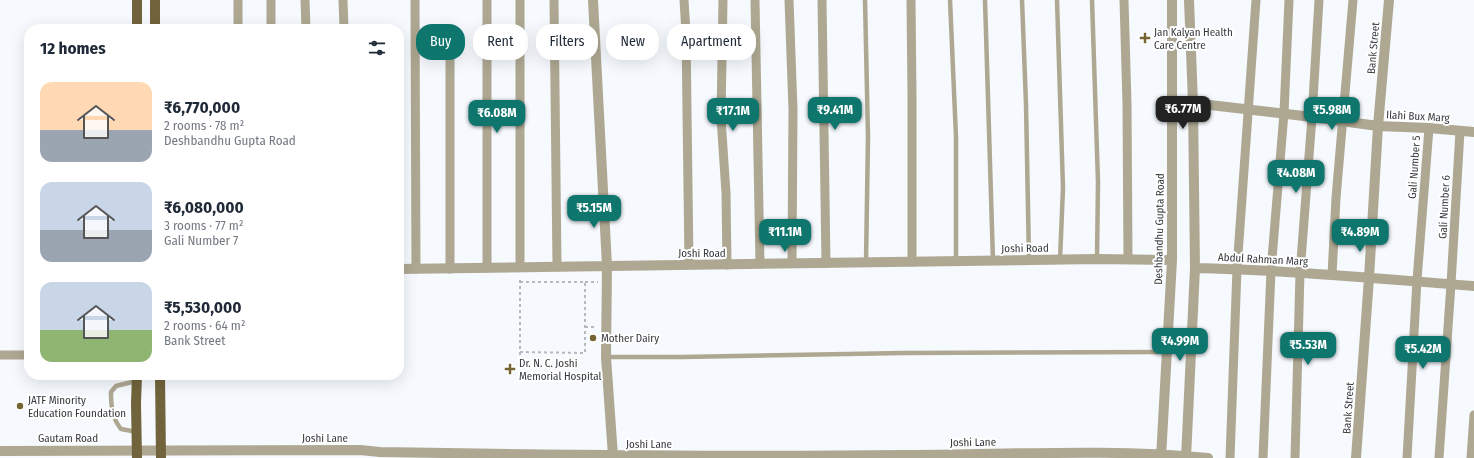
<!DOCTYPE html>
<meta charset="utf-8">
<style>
:root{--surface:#fff;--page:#f6f6f7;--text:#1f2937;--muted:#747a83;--accent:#0f766e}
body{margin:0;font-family:"Fira Sans Condensed",sans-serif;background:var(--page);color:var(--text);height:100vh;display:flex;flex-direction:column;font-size:15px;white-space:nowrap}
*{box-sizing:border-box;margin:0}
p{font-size:13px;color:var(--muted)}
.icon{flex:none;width:22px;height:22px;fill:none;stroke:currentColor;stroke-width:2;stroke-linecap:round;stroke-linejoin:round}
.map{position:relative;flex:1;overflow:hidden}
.sheet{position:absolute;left:24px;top:24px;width:380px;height:356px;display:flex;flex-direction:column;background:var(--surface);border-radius:16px;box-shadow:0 4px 16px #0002}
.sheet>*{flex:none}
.guide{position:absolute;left:416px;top:24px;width:380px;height:36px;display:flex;gap:8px}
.price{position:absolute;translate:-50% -34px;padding:0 9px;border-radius:8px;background:var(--accent);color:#fff;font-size:13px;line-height:26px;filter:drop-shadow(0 1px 2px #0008)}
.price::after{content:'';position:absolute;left:50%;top:24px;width:12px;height:9px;margin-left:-6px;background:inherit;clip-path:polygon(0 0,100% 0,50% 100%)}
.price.selected{background:#222;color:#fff}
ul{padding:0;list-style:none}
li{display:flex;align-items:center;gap:12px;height:100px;padding:0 16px}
li span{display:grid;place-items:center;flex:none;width:112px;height:80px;border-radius:12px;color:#555}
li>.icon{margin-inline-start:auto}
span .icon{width:48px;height:48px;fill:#fffc;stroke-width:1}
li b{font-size:17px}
h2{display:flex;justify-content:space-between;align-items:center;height:48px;padding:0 16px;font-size:17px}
.chip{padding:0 14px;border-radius:16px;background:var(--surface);box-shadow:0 4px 16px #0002;font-size:14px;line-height:36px}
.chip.selected{background:var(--accent);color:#fff}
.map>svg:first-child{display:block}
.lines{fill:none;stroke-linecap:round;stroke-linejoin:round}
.path{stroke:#b6b9be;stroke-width:2;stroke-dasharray:3 3;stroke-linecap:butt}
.service{stroke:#aea892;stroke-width:4.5}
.minor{stroke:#aea892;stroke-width:9}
.tertiary{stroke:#aea892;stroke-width:10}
.primary{stroke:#71643c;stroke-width:10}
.poi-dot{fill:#746532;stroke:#fff;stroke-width:1.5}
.labels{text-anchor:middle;stroke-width:4;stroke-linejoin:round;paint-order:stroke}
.poi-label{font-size:11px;fill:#36393d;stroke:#fff;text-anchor:start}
.street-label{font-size:11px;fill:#36393d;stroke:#fff}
</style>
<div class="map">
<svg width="1474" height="458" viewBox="0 0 1474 458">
<rect width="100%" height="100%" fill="#f6f9fe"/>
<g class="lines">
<path class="path" d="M520,282h65v71l-65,-1v-74
M585,282h13
M585,327h12
M520,352v6"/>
<path class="service" d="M865,0l3,137 -2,125
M950,0l6,137v124
M985,0l8,261
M1022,0l4,104 3,156
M1057,0l6,188 -3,72
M1092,0l6,182 -1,77
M606,357h76l221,-4 264,-1
M136,381l-20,5 -5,6c0,14 1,26 10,37l16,3"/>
<path class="minor" d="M238,0v29
M271,0v29
M305,0l1,29
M343,0l1,29
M415,0l1,269
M520,0v267
M554,0l3,267
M684,0l2,33 3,231
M723,0l-2,118 5,75 1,72
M755,0l5,264
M789,0l4,109 -1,154
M822,0l4,263
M911,0l1,96v166
M1124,0l3,104 1,155
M450,33v236
M487,268v-268
M1332,275l4,-77 17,-198
M0,355h29
M1230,458l7,-189 19,-269
M1263,458l8,-187 13,-158 5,-113
M1295,458l5,-185 12,-156 7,-117
M1407,458l10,-178 12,-152
M1439,458l12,-174 9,-153
M1471,458l3,-43"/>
<path class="tertiary" d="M593,0l14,266 -1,91 7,99
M1193,103l119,14 66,9 51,2 45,4
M1195,268c93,2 186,11 279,18
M399,269l698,-10 75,1
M0,451l360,-1 20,2c175,3 350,5 524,3 101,0 203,-7 304,3
M1161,458l11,-198v-260
M1186,458l9,-190 -2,-165 -4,-103
M1356,458l13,-180 9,-152 11,-126"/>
<path class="primary" d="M137,0v29
M155,0v29
M137,375l-1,28 1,55
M160,375l1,83"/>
</g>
<g class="poi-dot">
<path d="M1143 32h4v4h4v4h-4v4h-4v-4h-4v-4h4z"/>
<circle cx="593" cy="338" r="4"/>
<path d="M508 363h4v4h4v4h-4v4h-4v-4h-4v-4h4z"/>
<circle cx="20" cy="406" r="4"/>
</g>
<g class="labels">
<g class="poi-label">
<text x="1154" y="36">Jan Kalyan Health<tspan x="1154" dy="13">Care Centre</tspan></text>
<text x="601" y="342">Mother Dairy</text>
<text x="519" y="367">Dr. N. C. Joshi<tspan x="519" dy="13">Memorial Hospital</tspan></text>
<text x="28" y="404">JATF Minority<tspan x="28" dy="13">Education Foundation</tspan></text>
</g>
<g class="street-label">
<text transform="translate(1373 48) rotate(-85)" y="4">Bank Street</text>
<text transform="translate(1418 116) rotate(3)" y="4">Ilahi Bux Marg</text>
<text transform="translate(1414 167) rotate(-86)" y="4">Gali Number 5</text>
<text transform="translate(1444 207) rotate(-87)" y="4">Gali Number 6</text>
<text transform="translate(1159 229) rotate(-89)" y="4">Deshbandhu Gupta Road</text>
<text transform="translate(1025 248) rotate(-1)" y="4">Joshi Road</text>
<text x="702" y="257">Joshi Road</text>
<text transform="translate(1263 259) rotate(3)" y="4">Abdul Rahman Marg</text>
<text transform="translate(1348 408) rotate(-86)" y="4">Bank Street</text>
<text x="68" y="442">Gautam Road</text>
<text x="325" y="442">Joshi Lane</text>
<text transform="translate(973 442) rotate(-1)" y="4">Joshi Lane</text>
<text x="649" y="448">Joshi Lane</text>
</g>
</g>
</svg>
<b class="price selected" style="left:1183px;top:130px">₹6.77M</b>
<b class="price" style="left:835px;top:131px">₹9.41M</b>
<b class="price" style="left:1332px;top:131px">₹5.98M</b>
<b class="price" style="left:733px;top:132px">₹17.1M</b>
<b class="price" style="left:497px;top:134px">₹6.08M</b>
<b class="price" style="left:1296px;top:194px">₹4.08M</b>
<b class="price" style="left:594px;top:229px">₹5.15M</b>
<b class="price" style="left:785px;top:253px">₹11.1M</b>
<b class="price" style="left:1360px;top:253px">₹4.89M</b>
<b class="price" style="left:1180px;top:362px">₹4.99M</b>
<b class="price" style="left:1308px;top:366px">₹5.53M</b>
<b class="price" style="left:1423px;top:370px">₹5.42M</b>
<div class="guide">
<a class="chip selected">Buy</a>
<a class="chip">Rent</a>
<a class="chip">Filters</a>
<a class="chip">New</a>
<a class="chip">Apartment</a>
</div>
<section class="sheet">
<h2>12 homes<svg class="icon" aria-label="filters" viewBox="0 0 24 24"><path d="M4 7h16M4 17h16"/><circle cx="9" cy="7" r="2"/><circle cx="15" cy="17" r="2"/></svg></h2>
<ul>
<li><span style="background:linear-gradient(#ffd9b3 60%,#9aa5b1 0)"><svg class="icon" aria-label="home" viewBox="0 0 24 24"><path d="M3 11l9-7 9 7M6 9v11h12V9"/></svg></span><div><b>₹6,770,000</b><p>2 rooms · 78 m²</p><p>Deshbandhu Gupta Road</p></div></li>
<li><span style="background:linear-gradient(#c9d6e8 60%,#9aa5b1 0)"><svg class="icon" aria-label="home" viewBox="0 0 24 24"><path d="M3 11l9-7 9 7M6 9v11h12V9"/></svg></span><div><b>₹6,080,000</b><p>3 rooms · 77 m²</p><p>Gali Number 7</p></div></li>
<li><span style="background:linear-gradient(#c9d6e8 60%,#8fb573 0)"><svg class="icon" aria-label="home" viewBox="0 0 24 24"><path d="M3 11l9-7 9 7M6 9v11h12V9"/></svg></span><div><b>₹5,530,000</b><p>2 rooms · 64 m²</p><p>Bank Street</p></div></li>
</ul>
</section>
</div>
